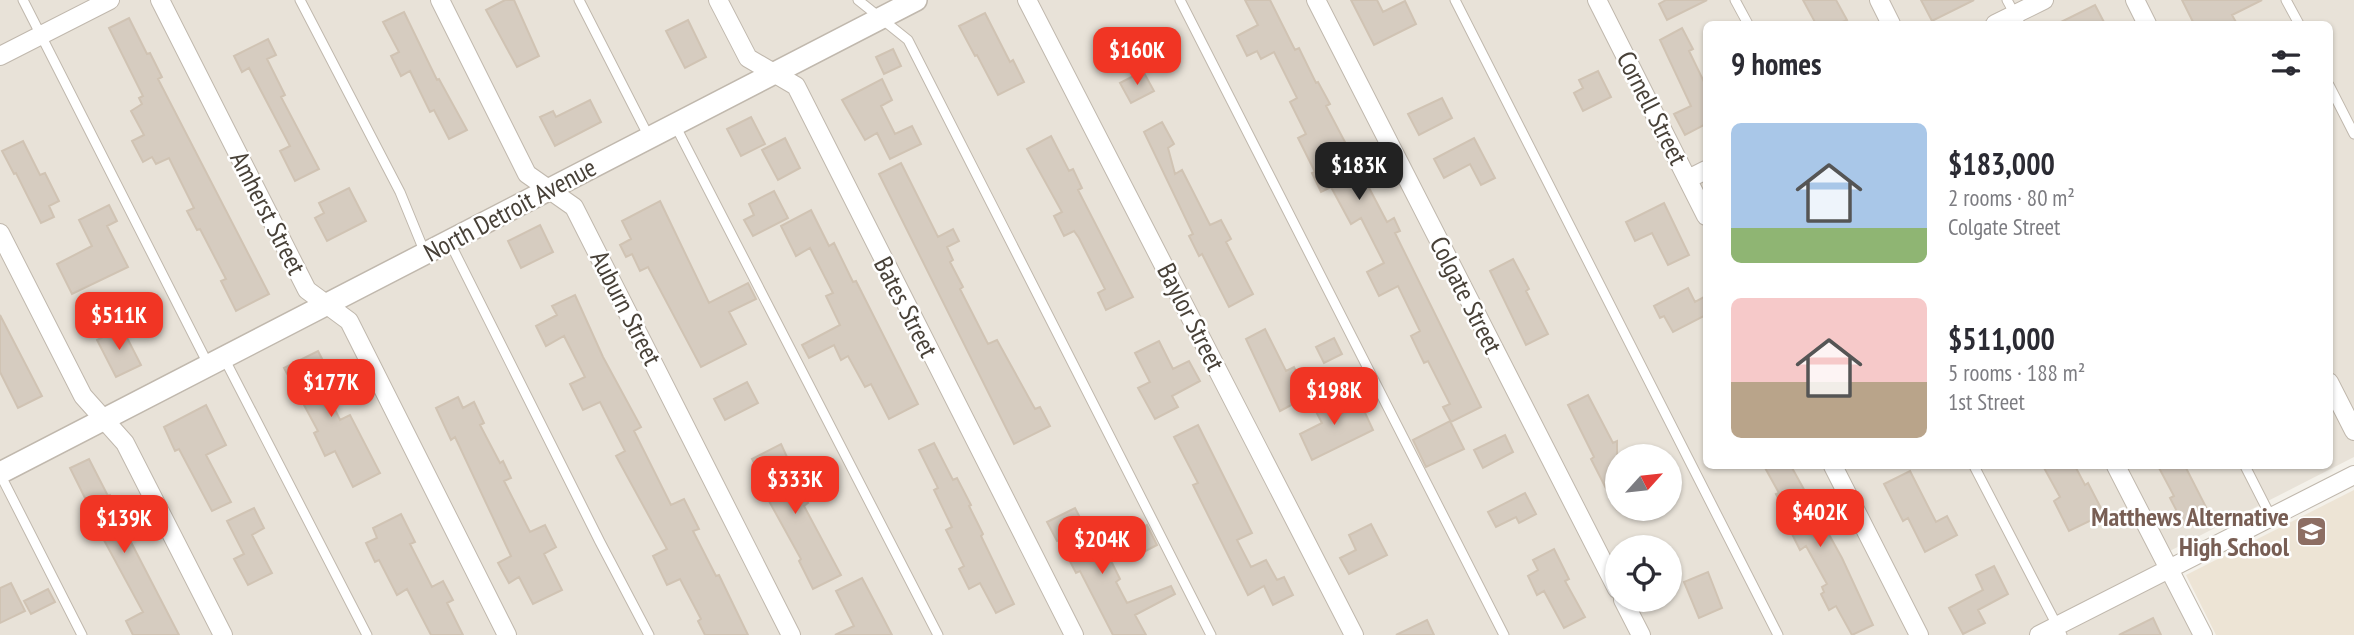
<!DOCTYPE html>
<meta charset="utf-8">
<style>
:root{--surface:#fff;--page:#f7f7f7;--text:#2b2b33;--muted:#7c7c81;--accent:#f13524}
body{margin:0;font-family:"PT Sans Narrow",sans-serif;background:var(--page);color:var(--text);height:100vh;display:flex;flex-direction:column;font-size:26px;white-space:nowrap}
*{box-sizing:border-box;margin:0}
p{font-size:23px;color:var(--muted)}
.icon{flex:none;width:38px;height:38px;fill:none;stroke:currentColor;stroke-width:2;stroke-linecap:round;stroke-linejoin:round}
.map{position:relative;flex:1;overflow:hidden}
.panel{position:absolute;left:1703px;top:21px;width:630px;height:448px;display:flex;flex-direction:column;background:var(--surface);border-radius:10px;box-shadow:0 2px 5px #0004}
.panel>*{flex:none}
.needle{width:46px;rotate:63deg}
.fabs{position:absolute;left:1605px;top:444px;display:grid;gap:14px}
.fabs a{display:grid;place-items:center;width:77px;height:77px;border-radius:50%;background:var(--surface);box-shadow:0 2px 5px #0004;font-size:35px}
.price{position:absolute;translate:-50% -60px;padding:0 16px;border-radius:14px;background:var(--accent);color:#fff;font-size:23px;line-height:46px;filter:drop-shadow(0 2px 4px #0008)}
.price::after{content:'';position:absolute;left:50%;top:42px;width:21px;height:16px;margin-left:-10px;background:inherit;clip-path:polygon(0 0,100% 0,50% 100%)}
.price.selected{background:#222;color:#fff}
ul{padding:0;list-style:none}
li{display:flex;align-items:center;gap:21px;height:175px;padding:0 28px}
li span{display:grid;place-items:center;flex:none;width:196px;height:140px;border-radius:10px;color:#555}
li>.icon{margin-inline-start:auto}
span .icon{width:84px;height:84px;fill:#fffc;stroke-width:1}
li b{font-size:30px}
h2{display:flex;justify-content:space-between;align-items:center;height:84px;padding:0 28px;font-size:30px}
.map>svg:first-child{display:block}
.residential{fill:#e8e2d8;fill-rule:evenodd}
.education{fill:#ede4d5}
.building{fill:#d6ccc0;stroke:#d0c3b3;stroke-width:2}
.lines{fill:none;stroke-linecap:round;stroke-linejoin:round}
.service-casing{stroke:#c0b8ad;stroke-width:11}
.minor-casing{stroke:#c0b8ad;stroke-width:20}
.tertiary-casing{stroke:#c0b8ad;stroke-width:24}
.service{stroke:#fff;stroke-width:9}
.minor{stroke:#fff;stroke-width:18}
.tertiary{stroke:#fff;stroke-width:21}
.labels{text-anchor:middle;stroke-width:5;stroke-linejoin:round;paint-order:stroke}
.street-label{font-size:26px;fill:#484138;stroke:#fff}
.education-label{font-size:26px;font-weight:bold;fill:#785e54;stroke:#fff;text-anchor:end}
</style>
<div class="map">
<svg width="2354" height="635" viewBox="0 0 2354 635">
<rect width="100%" height="100%" fill="#f4f1ea"/>
<path class="residential" d="M0,0h2354v457l-200,102 39,76h-2193zM1706,24h623v442h-623zM1617,457h53v52h-53zM1617,548h53v52h-53z"/>
<path class="education" d="M2354,490v145h-138l-30,-60z"/>
<path class="building" d="M505,0h9l25,56 -22,11 -31,-57z
M1245,0h25l25,50 4,-2 17,35 2,-1 12,22 -4,2 61,116 7,-4 6,13 -5,2 86,174 -30,15 -8,-15 7,-3 -22,-43 -4,2 -13,-27 9,-5 -22,-45 -19,10 -12,-24 17,-9 -23,-45 -10,6 -20,-37 -10,5 -9,-19 3,-1 -17,-34 8,-4 -16,-32 7,-4 -23,-46 -13,7 -4,-8 -10,5 -10,-20 21,-11z
M1351,0h26l6,12 22,-11 11,23 -42,21z
M1666,0h41l-40,20 -8,-16z
M1803,0h33l11,20 -9,4h-22z
M1921,0h53l-42,21z
M2182,0h80l-30,15 5,9h-43z
M2095,5l10,19h-48z
M404,12l33,68 2,-1 28,51 -18,9 -15,-29 -4,2 -20,-41 -9,5 -10,-20 8,-4 -16,-30z
M985,13l25,49 3,-2 11,22 -26,13 -21,-40 -2,1 -16,-30z
M129,18l18,36 3,-1 12,24 -4,2 111,215 -33,17 -15,-30 5,-2 -26,-50 -3,1 -10,-19 7,-3 -25,-50 -13,6 -4,-7 -9,5 -11,-21 12,-6 -13,-24 11,-7 -3,-6 4,-2 -34,-68z
M688,20l18,37 -21,11 -19,-37z
M1682,28l11,21 -4,2 17,35v38l-21,11 -11,-21 17,-8 -31,-66z
M268,39l8,16 -9,4 18,36 -4,2 38,72 -24,12 -15,-30 10,-5 -41,-78 -7,4 -8,-16z
M893,49l8,17 -17,8 -8,-17z
M1143,71l11,20 -23,12 -11,-20z
M1598,71l13,26 -28,14 -9,-18 9,-5 -4,-8z
M882,79l10,21 -11,6 14,28 17,-8 9,18 -31,15 -13,-26 -12,7 -23,-40z
M1442,98l10,20 -33,17 -11,-21z
M590,100l11,22 -46,24 -15,-29 13,-6 3,6z
M751,117l14,27 -24,12 -14,-27z
M1162,122l12,22 -6,4 7,26 7,-4 28,55 11,-5 10,19 -5,3 27,52 -24,13 -27,-53 -3,2 -10,-20 4,-2 -49,-102z
M1051,136l18,35 4,-2 9,19 -4,2 55,107 -27,13 -8,-17 7,-4 -26,-51 -5,-7 -10,5 -10,-20 8,-4 -35,-63z
M785,138l15,30 -22,12 -16,-30z
M1474,138l21,40 -14,7 -11,-21 -26,14 -10,-19z
M23,141l17,34 5,-2 14,28 -10,5 5,11 -13,6 -25,-50 -2,1 -12,-23z
M901,163l37,74 15,-8 6,12 -12,6 6,13 -3,2 13,25 -3,2 28,55 9,-4 38,69 5,-2 10,19 -36,18 -135,-270z
M349,188l17,33 -39,20 -12,-23 9,-5 -5,-10z
M774,191l14,27 -35,18 -9,-16 10,-5 -5,-11z
M660,201l49,102 39,-20 8,16 -27,13 17,32 -45,23 -53,-100 -8,4 -8,-17 -6,3 -6,-12 11,-6 -9,-18z
M1664,203l25,52 -21,10 -16,-32 -17,8 -9,-19z
M109,205l8,16 -10,5 21,41 -56,27 -15,-30 35,-18 -13,-26z
M811,210l18,36 5,-3 19,39 3,-1 62,123 -29,15 -18,-35 -6,3 -17,-31 -7,4 -7,-15 -25,13 -7,-13 38,-20 -14,-29 7,-3 -23,-45 -14,8 -15,-30z
M540,225l13,27 -32,16 -13,-27z
M1513,259l16,30 -3,2 22,43 -22,11 -36,-74z
M1688,288l7,14 11,-6v19l-33,17 -9,-16 -4,2 -6,-12z
M575,295l28,62 38,70 -7,4 37,74 13,-6 15,30 -6,2 23,45 3,-1 29,60h-43l-7,-14 3,-2 -21,-40 -13,6 -14,-29 14,-7 -51,-93 9,-5 -25,-49 -17,8 -13,-26 15,-7 -21,-41 -18,10 -10,-20 21,-11 -5,-9z
M0,315l42,81 -24,12 -18,-36z
M122,328l19,37 -25,12 -19,-37z
M1265,329l21,42 8,-4 14,29 -28,15 -34,-72z
M1334,338l8,16 -18,9 -8,-16z
M1159,341l14,28 16,-8 11,20 -28,15 6,11 -23,12 -17,-31 12,-6 -15,-29z
M318,351l20,39 -10,5 12,25 10,-5 30,58 -27,14 -18,-36 -10,5 -11,-23 4,-2 -34,-63z
M747,382l11,21 -33,17 -11,-21z
M1326,392l12,23 23,-11 12,26 -61,30 -12,-26 22,-11 -12,-23z
M1588,395l25,48 4,-2v69l-26,-51 3,-2 -26,-52z
M458,397l5,11 11,-6 10,21 -4,2 20,38 3,-2 8,17 -7,3 26,51 15,-7 11,22 -12,7 18,36 -29,14 -14,-27 -10,6 -11,-20 13,-7 -56,-119 -4,3 -15,-32z
M206,405l20,40 -20,10 25,47 -19,9 -33,-62 -4,2 -11,-24z
M1450,421l14,28 -38,18 -13,-27z
M1198,425l54,108 -15,7 14,27 15,-7 11,20 7,-3 9,18 -20,10 -9,-19 -16,9 -55,-110 5,-2 -24,-46z
M1505,435l8,17 -30,16 -9,-18z
M934,443l19,37 4,-2 14,27 -2,1 14,28 -2,2 33,68 -18,9 -16,-30 -11,6 -10,-20 5,-3 -18,-36 6,-3 -18,-37 4,-2 -19,-38z
M781,444l27,59 -4,3 37,69 -28,14 -14,-28 2,-2 -37,-67 4,-1 -16,-32z
M89,459l19,37 2,-1 10,19 -3,1 62,120h-46l-7,-14 17,-9 -57,-105 3,-1 -19,-38z
M1764,466h27l51,92 31,67 -21,10 -16,-29 -7,4 -8,-16 3,-2 -2,-5 5,-3 -21,-38 -6,4 -8,-16 3,-2 -19,-38 3,-1z
M2043,466h32l10,19 3,-2 16,31 -35,17 -15,-30 6,-4z
M2158,466h27l24,47 -25,12 -14,-27 4,-2z
M1910,471l26,51 11,-6 10,19 -32,17 -17,-34 -5,3 -19,-37z
M1525,493l11,21 -17,9 -3,-6 -20,10 -8,-15z
M254,508l10,20 -12,7 20,38 -24,12 -14,-26 10,-5 -17,-33z
M1075,508l17,33 7,-4 21,42 -4,3 11,21 44,-17 4,8 -40,21 11,20h-33l-33,-64 -4,2 -17,-33 -2,1 -10,-19z
M401,514l14,28 -5,2 22,43 11,-6 10,19 -6,3 16,32h-32l-24,-46 -10,6 -18,-35 -4,2 -9,-19 11,-5 -4,-10z
M1371,524l16,31 -38,19 -9,-16 16,-8 -7,-15z
M1147,525l10,20 -19,10 -11,-19z
M1554,549l15,30 -4,2 20,36 -21,11 -20,-37 -7,4 -9,-19 10,-6 -5,-10z
M1994,566l14,28 -30,16 7,13 -22,11 -14,-26 34,-18 -7,-15z
M1708,572l14,36 -23,10 -15,-36z
M862,578l18,34 12,23h-57l19,-9 -18,-35z
M11,583l14,28 -25,12v-35z
M48,589l7,13 -24,12 -7,-13z
M2153,618l8,17h-42z
M1427,620l7,15h-38z"/>
<g class="lines">
<defs>
<path id="service" d="M23,0l186,366
M300,0l100,192 25,61
M579,0l70,137
M858,0l50,40 303,595
M1180,0l324,635
M1455,0l323,635
M1735,0l13,24
M2007,0l13,24
M2286,0l13,24
M2329,85l25,49
M675,125l263,510
M450,243l150,299 49,93
M224,358l143,277
M1974,466l88,169
M2245,466l26,51
M0,474l82,161"/>
<path id="minor" d="M160,0l147,290 42,31 158,314
M440,0l87,174 47,33 217,428
M718,0l30,58 48,28 278,549
M1027,0l327,635
M1316,0l301,589
M1597,0l109,216
M1879,0l12,24
M2135,0l12,24
M1995,24l49,-24
M0,56l110,-56
M1688,179l18,-9
M0,233l83,163 42,47 98,192
M2329,382l25,49
M1833,466l86,169
M2116,466l87,169
M1623,600l18,35
M2039,635l315,-160"/>
<path id="tertiary" d="M0,473l916,-473"/>
</defs>
<use href="#service" class="service-casing"/>
<use href="#minor" class="minor-casing"/>
<use href="#tertiary" class="tertiary-casing"/>
<use href="#service" class="service"/>
<use href="#minor" class="minor"/>
<use href="#tertiary" class="tertiary"/>
</g>
<defs>
<symbol id="school-square" viewBox="-11 -11 22 22"><rect x="-9" y="-9" width="18" height="18" rx="4" fill="#8d6e63" stroke="#fff"/><path d="M0-5L7-2L0 1L-7-2ZM-4 1L0 2.5L4 1V4Q0 6-4 4Z" fill="#fff"/></symbol>
</defs>
<g fill-rule="evenodd">
<use href="#school-square" x="2294" y="514" width="35" height="35"/>
</g>
<g class="labels">
<g class="street-label">
<text transform="translate(1652 108) rotate(63)" y="9">Cornell Street</text>
<text transform="translate(510 210) rotate(-28)" y="9">North Detroit Avenue</text>
<text transform="translate(268 213) rotate(63)" y="9">Amherst Street</text>
<text transform="translate(1466 295) rotate(63)" y="9">Colgate Street</text>
<text transform="translate(906 307) rotate(63)" y="9">Bates Street</text>
<text transform="translate(626 308) rotate(63)" y="9">Auburn Street</text>
<text transform="translate(1191 317) rotate(63)" y="9">Baylor Street</text>
</g>
<g class="education-label">
<text x="2289" y="526">Matthews Alternative<tspan x="2289" dy="30">High School</tspan></text>
</g>
</g>
</svg>
<div class="fabs">
<a><svg class="needle" viewBox="-14 -14 28 28"><path d="M0-13l5 13h-10z" fill="#e53935"/><path d="M0 13l5-13h-10z" fill="#7c7c81"/></svg></a>
<a><svg class="icon" aria-label="locate" viewBox="0 0 24 24"><circle cx="12" cy="12" r="6"/><path d="M12 2v4M12 18v4M2 12h4M18 12h4"/></svg></a>
</div>
<b class="price" style="left:1137px;top:87px">$160K</b>
<b class="price selected" style="left:1359px;top:202px">$183K</b>
<b class="price" style="left:119px;top:352px">$511K</b>
<b class="price" style="left:331px;top:419px">$177K</b>
<b class="price" style="left:1334px;top:427px">$198K</b>
<b class="price" style="left:795px;top:516px">$333K</b>
<b class="price" style="left:1820px;top:549px">$402K</b>
<b class="price" style="left:124px;top:555px">$139K</b>
<b class="price" style="left:1102px;top:576px">$204K</b>
<section class="panel">
<h2>9 homes<svg class="icon" aria-label="filters" viewBox="0 0 24 24"><path d="M4 7h16M4 17h16"/><circle cx="9" cy="7" r="2"/><circle cx="15" cy="17" r="2"/></svg></h2>
<ul>
<li><span style="background:linear-gradient(#a9c7e8 75%,#8fb573 0)"><svg class="icon" aria-label="home" viewBox="0 0 24 24"><path d="M3 11l9-7 9 7M6 9v11h12V9"/></svg></span><div><b>$183,000</b><p>2 rooms · 80 m²</p><p>Colgate Street</p></div></li>
<li><span style="background:linear-gradient(#f6c9c9 60%,#b9a48a 0)"><svg class="icon" aria-label="home" viewBox="0 0 24 24"><path d="M3 11l9-7 9 7M6 9v11h12V9"/></svg></span><div><b>$511,000</b><p>5 rooms · 188 m²</p><p>1st Street</p></div></li>
</ul>
</section>
</div>
